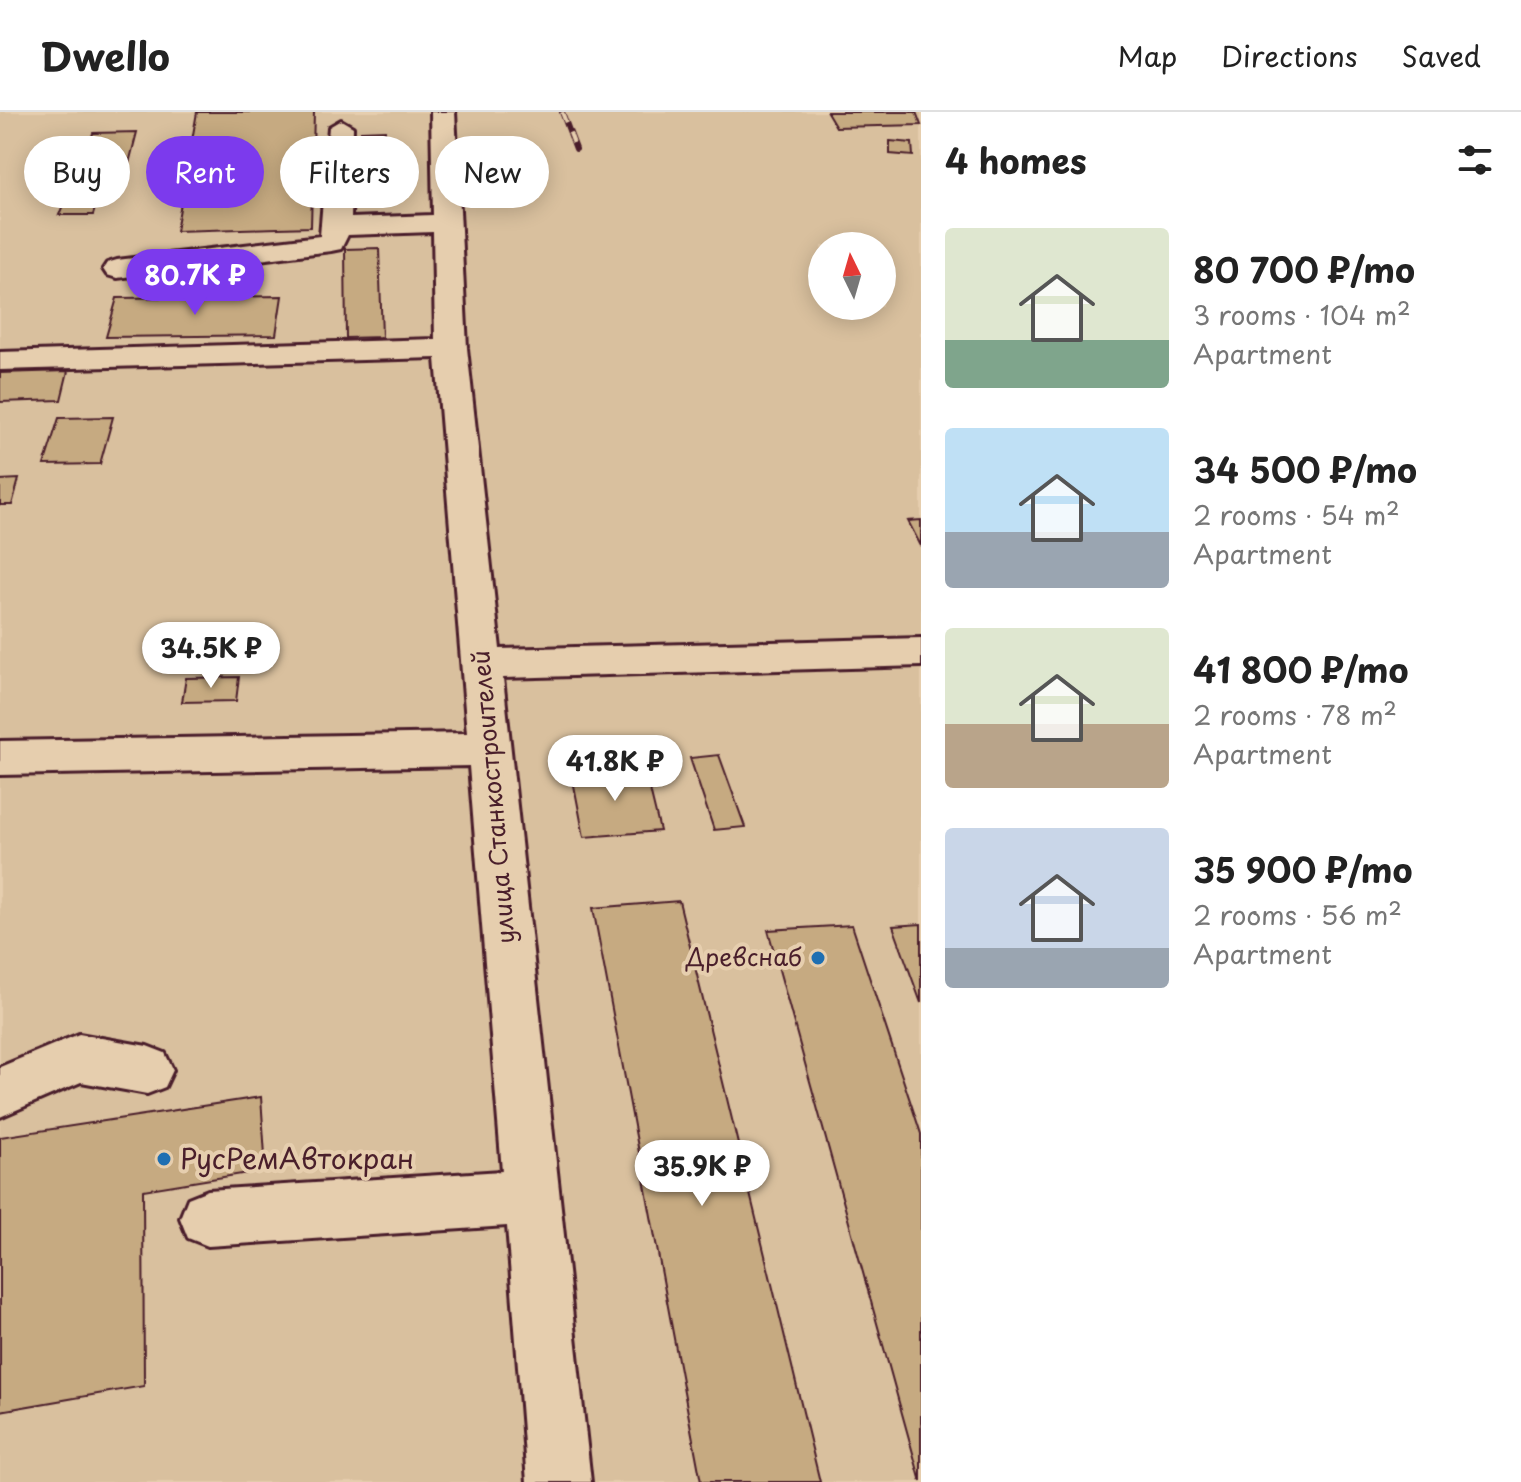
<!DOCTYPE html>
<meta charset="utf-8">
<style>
:root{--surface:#fff;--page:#f2f2f2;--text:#222;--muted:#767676;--line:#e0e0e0;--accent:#7c3aed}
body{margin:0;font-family:"Playpen Sans",sans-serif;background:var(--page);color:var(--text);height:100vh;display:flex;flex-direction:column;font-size:30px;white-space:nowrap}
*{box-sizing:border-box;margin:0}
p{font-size:26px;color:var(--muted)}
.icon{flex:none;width:44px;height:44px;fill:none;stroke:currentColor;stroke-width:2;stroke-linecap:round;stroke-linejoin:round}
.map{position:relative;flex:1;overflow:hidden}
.sheet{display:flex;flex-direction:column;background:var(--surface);width:600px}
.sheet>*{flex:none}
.top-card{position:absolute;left:24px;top:24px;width:760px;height:72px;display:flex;gap:16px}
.needle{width:52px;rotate:355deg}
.tools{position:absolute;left:808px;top:120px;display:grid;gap:16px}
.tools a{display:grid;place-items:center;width:88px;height:88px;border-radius:50%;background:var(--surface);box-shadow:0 4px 20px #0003;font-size:40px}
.price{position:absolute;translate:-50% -68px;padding:0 18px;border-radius:28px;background:#fff;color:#222;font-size:26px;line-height:52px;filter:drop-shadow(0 2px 4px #0008)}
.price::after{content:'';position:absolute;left:50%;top:48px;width:24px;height:18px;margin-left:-12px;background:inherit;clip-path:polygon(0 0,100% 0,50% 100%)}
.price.selected{background:var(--accent);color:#fff}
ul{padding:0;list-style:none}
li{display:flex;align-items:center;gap:24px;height:200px;padding:0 24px}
li span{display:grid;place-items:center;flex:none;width:224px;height:160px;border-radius:8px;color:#555}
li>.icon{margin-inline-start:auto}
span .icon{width:96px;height:96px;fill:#fffc;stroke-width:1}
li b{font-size:34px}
h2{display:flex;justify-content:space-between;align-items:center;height:96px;padding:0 24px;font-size:34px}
.pill{padding:0 28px;border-radius:36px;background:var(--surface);box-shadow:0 4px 20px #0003;font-size:28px;line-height:72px}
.pill.selected{background:var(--accent);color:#fff}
header{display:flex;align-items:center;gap:48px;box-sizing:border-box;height:112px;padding:0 40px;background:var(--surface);border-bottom:2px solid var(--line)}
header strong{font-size:38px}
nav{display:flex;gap:44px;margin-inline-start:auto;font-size:28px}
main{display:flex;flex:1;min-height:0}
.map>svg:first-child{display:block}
.built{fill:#d9c09e;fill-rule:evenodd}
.building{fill:#c6aa81;stroke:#4a1f2b;stroke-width:2}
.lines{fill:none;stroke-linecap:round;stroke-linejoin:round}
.minor-casing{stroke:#4a1f2b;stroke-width:6}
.minor{fill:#e6ceae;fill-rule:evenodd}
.rail-casing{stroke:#4a1f2b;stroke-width:6}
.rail{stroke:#e6ceae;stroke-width:4;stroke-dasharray:11;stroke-linecap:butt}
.poi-dot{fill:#1f6fb2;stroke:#e6ceae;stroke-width:3}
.labels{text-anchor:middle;stroke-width:8;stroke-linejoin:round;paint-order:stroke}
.street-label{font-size:24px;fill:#4a1f2b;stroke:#e6ceae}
.poi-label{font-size:24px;fill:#4a1f2b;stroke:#e6ceae;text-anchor:end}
.near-poi-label{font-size:28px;fill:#4a1f2b;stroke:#e6ceae;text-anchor:start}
</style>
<header>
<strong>Dwello</strong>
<nav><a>Map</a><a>Directions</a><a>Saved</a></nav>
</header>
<main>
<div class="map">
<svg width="921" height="1370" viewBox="0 0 921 1370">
<rect width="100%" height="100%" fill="#e6ceae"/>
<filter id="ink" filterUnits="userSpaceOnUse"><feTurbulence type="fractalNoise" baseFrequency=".0125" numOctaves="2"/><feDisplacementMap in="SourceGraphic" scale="16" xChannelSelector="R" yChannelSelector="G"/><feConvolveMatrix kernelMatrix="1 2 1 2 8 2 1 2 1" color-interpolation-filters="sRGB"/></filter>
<g filter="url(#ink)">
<path class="built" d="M0,0h921v1370h-921zM822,134h60v60h-60z"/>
<path class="building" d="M197,0h117l-3,115 -135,4z
M827,0h89l5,13 -85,2z
M385,18l-1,64 -25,1 2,-64z
M137,20l-12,47 -46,1 14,-47z
M890,29l22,2 1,13 -23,-2z
M63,93h33l-3,10h-34z
M379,136l3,89 -36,1 -1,-89z
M282,184l-6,39 -170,2 11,-39z
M68,259l-7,29 -61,2v-29z
M113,305l-13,47 -56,1 15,-47z
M19,367l-7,26h-12v-25z
M921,408v26l-13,-25z
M239,565l-3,24 -54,1 4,-24z
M719,643l26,72 -31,3 -24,-72z
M645,657l15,62 -76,6 -12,-62z
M679,789l141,581h-119l-108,-574z
M921,812v79l-28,-77z
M852,813l69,209v348l-153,-552z
M261,985l5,73 -123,20 1,196 -144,25v-274z"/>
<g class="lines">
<defs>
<path id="minor" d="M431,0h24l12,236 33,301 421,-11v28l-418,12 88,804h-64l-20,-256 -299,20 -20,-8 -8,-20 8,-20 20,-8 294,-19 -33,-405 -469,9v-34l467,-8 -31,-375 -436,12v-18l435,-13 -2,-107 -85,3 -7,14 -10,2 -214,27 -10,-3 -4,-6 4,-6 10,-3 203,-24 9,-109 12,-7 12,7 -2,91 82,-3z
M79,922l68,12 18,7 8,17 -8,17 -18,7 -66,-12 -81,35v-50z"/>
</defs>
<use href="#minor" class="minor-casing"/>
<use href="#minor" class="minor"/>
<defs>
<path id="rail" d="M562,0l14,37"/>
</defs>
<use href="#rail" class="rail-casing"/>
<use href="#rail" class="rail"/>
</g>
</g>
<g class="poi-dot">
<circle cx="818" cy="846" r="8"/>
<circle cx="164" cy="1047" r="8"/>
</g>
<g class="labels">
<g class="street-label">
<text transform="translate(494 685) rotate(-95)" y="8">улица Станкостроителей</text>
</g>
<g class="poi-label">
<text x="802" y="854">Древснаб</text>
</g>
<g class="near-poi-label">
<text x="180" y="1057">РусРемАвтокран</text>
</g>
</g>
</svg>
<div class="tools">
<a><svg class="needle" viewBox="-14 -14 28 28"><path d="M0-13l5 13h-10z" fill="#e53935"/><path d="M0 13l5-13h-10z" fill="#767676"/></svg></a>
</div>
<b class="price selected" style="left:195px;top:205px">80.7K ₽</b>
<b class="price" style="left:211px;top:578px">34.5K ₽</b>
<b class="price" style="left:615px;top:691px">41.8K ₽</b>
<b class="price" style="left:702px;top:1096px">35.9K ₽</b>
<div class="top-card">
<a class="pill">Buy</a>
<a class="pill selected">Rent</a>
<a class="pill">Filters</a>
<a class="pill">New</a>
</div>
</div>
<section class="sheet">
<h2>4 homes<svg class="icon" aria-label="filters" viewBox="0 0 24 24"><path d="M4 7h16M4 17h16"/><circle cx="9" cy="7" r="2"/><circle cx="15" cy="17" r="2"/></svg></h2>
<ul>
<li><span style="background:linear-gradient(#dfe7d0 70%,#7fa58c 0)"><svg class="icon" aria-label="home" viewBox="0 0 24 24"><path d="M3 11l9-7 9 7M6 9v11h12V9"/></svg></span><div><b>80 700 ₽/mo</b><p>3 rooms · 104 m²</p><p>Apartment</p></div></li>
<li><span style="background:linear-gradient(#bfe0f5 65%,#9aa5b1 0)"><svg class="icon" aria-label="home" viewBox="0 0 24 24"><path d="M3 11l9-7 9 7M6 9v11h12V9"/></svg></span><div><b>34 500 ₽/mo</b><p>2 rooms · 54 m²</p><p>Apartment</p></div></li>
<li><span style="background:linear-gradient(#dfe7d0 60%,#b9a48a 0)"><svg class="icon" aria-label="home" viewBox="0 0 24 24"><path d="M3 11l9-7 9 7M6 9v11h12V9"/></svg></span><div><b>41 800 ₽/mo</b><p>2 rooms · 78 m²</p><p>Apartment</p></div></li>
<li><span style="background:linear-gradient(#c9d6e8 75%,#9aa5b1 0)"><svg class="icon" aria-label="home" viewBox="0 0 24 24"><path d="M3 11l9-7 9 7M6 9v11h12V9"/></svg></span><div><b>35 900 ₽/mo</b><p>2 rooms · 56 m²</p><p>Apartment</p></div></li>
</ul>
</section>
</main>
